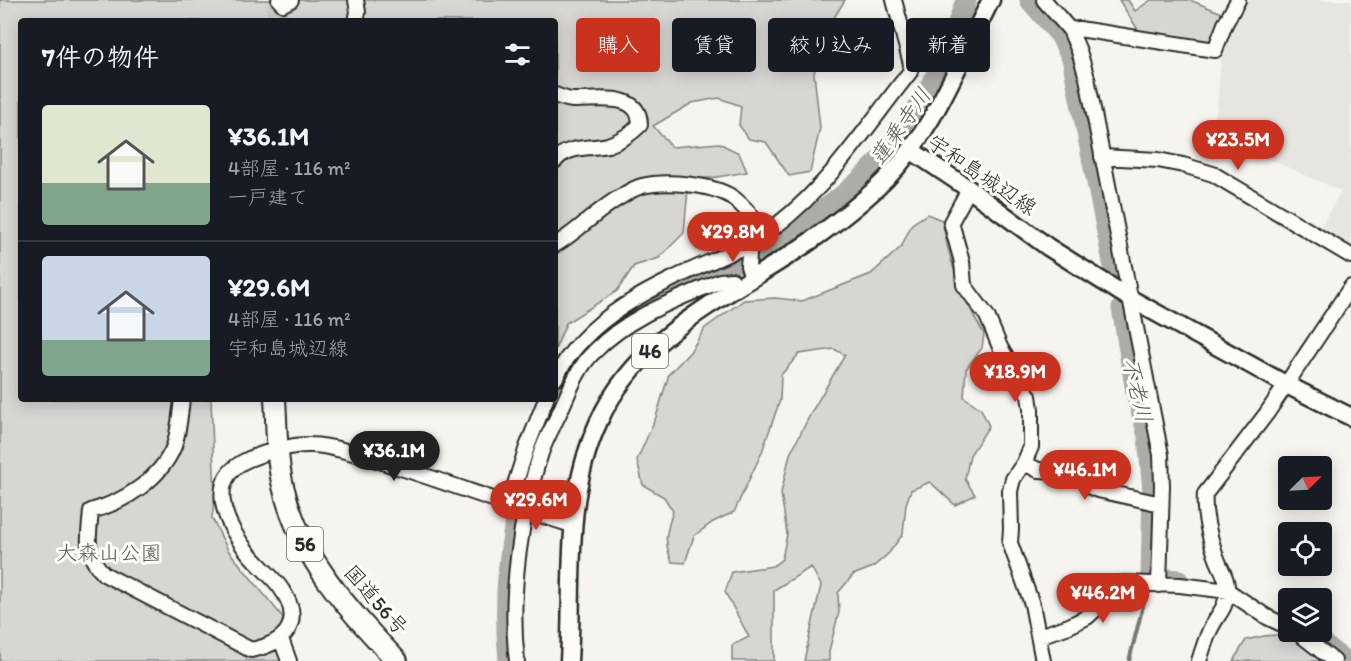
<!DOCTYPE html>
<html lang="ja">
<meta charset="utf-8">
<style>
:root{--surface:#171b24;--page:#242831;--text:#f1f3f6;--muted:#9ea1a6;--line:#363941;--accent:#c8321e}
body{margin:0;font-family:Itim,"Klee One",sans-serif;background:var(--page);color:var(--text);height:100vh;display:flex;flex-direction:column;font-size:22px;white-space:nowrap}
*{box-sizing:border-box;margin:0}
p{font-size:20px;color:var(--muted)}
.icon{flex:none;width:33px;height:33px;fill:none;stroke:currentColor;stroke-width:2;stroke-linecap:round;stroke-linejoin:round}
.map{position:relative;flex:1;overflow:hidden}
.drawer{position:absolute;left:18px;top:18px;width:540px;height:384px;display:flex;flex-direction:column;background:var(--surface);border-radius:6px;box-shadow:0 3px 15px #0003}
.drawer>*{flex:none}
.banner{position:absolute;left:576px;top:18px;width:570px;height:54px;display:flex;gap:12px}
.needle{width:39px;rotate:66deg}
.buttons{position:absolute;left:1278px;top:456px;display:grid;gap:12px}
.buttons a{display:grid;place-items:center;width:54px;height:54px;border-radius:6px;background:var(--surface);box-shadow:0 3px 15px #0003;font-size:30px}
.price{position:absolute;translate:-50% -51px;padding:0 14px;border-radius:21px;background:var(--accent);color:#fff;font-size:20px;line-height:39px;filter:drop-shadow(0 2px 3px #0008)}
.price::after{content:'';position:absolute;left:50%;top:36px;width:18px;height:14px;margin-left:-9px;background:inherit;clip-path:polygon(0 0,100% 0,50% 100%)}
.price.selected{background:#222;color:#fff}
ul{padding:0;list-style:none}
li{display:flex;align-items:center;gap:18px;height:150px;padding:0 24px}
li+li{border-top:2px solid var(--line)}
li span{display:grid;place-items:center;flex:none;width:168px;height:120px;border-radius:6px;color:#555}
li>.icon{margin-inline-start:auto}
span .icon{width:72px;height:72px;fill:#fffc;stroke-width:1}
li b{font-size:26px}
h2{display:flex;justify-content:space-between;align-items:center;height:72px;padding:0 24px;font-size:26px}
.chip{padding:0 21px;border-radius:6px;background:var(--surface);box-shadow:0 3px 15px #0003;font-size:21px;line-height:54px}
.chip.selected{background:var(--accent);color:#fff}
.map>svg:first-child{display:block}
.built{fill:#e6e5e0}
.green{fill:#d7d6d2;stroke:#81807e;stroke-width:1.5}
.lines{fill:none;stroke-linecap:round;stroke-linejoin:round}
.stream{stroke:#797877;stroke-width:4}
.river{stroke:#adaca9;stroke-width:21}
.highway-tunnel{stroke:#cdccc8;stroke-width:20;stroke-dasharray:20 10;stroke-linecap:butt}
.minor-casing{stroke:#2b2b2b;stroke-width:18}
.major-casing{stroke:#2b2b2b;stroke-width:21}
.highway-casing{stroke:#2b2b2b;stroke-width:24}
.minor{stroke:#fdfcf7;stroke-width:14}
.major{stroke:#fdfcf7;stroke-width:16}
.highway{stroke:#fdfcf7;stroke-width:20}
.labels{text-anchor:middle;stroke-width:6;stroke-linejoin:round;paint-order:stroke}
.shield{fill:#fdfcf7;stroke:#6a6a68;stroke-width:1.5}
.shield-label{font-size:20px;font-weight:bold;fill:#2b2b2b}
.street-label{font-size:21px;fill:#2b2b2b;stroke:#fdfcf7}
.park-label{font-size:21px;fill:#565655;stroke:#fdfcf7}
.water-label{font-size:22px;font-style:italic;fill:#585857;stroke:#fdfcf7}
</style>
<div class="map">
<svg width="1351" height="661" viewBox="0 0 1351 661">
<rect width="100%" height="100%" fill="#f5f4ef"/>
<filter id="ink" filterUnits="userSpaceOnUse"><feTurbulence type="fractalNoise" baseFrequency=".0167" numOctaves="2"/><feDisplacementMap in="SourceGraphic" scale="12" xChannelSelector="R" yChannelSelector="G"/><feConvolveMatrix kernelMatrix="1 2 1 2 8 2 1 2 1" color-interpolation-filters="sRGB"/></filter>
<g filter="url(#ink)">
<path class="built" d="M1247,0h104v250l-33,-19 23,-40 -108,-48 -9,2 -18,-3 11,-32 5,-66z"/>
<path class="green" d="M0,0h845l-18,29 -13,44 6,55 -10,44 -21,4 -23,-34 -17,-3 -10,-14 2,-19 -22,-8 -27,5 -39,23 19,21 47,-4 20,10 8,19 -36,6h-22l-5,55 -25,25 -25,8 -17,25 -51,32 -11,27v-329h-534v378h190l4,97 -3,22 16,32 57,70 -4,20 8,21h-289z
M1119,0h9l7,11 16,-11h39l39,16 -17,31 -70,-11z
M927,214l15,6c8,44 19,76 42,114l-2,14 -16,21 -2,28 17,12 8,17 -19,29 -5,24 10,16 -20,10 -25,-23 -19,8 -5,14 -3,30 -14,19 -16,14 -20,8 -15,18 1,19 -10,39v10h-25l17,-76 -10,-18 -37,23v71h-42v-16l17,-8 -24,-45 7,-20 41,-6 9,-7 5,-25 -6,-41 9,-39 22,-43 33,-56 -11,-6 -35,5 -18,21 -1,25 -18,52 -28,60 -21,10 -19,14 -9,27 -13,-1c-9,-22 -6,-29 1,-51l-9,-14 -21,-12 -6,-25 19,-43 13,-43 21,-22 15,-24 39,-28 31,-2 27,3 69,-27 30,-27 11,-23z
M1286,634l24,11 18,16h-95l13,-21 18,-4z"/>
<g class="lines">
<path class="stream" d="M1129,661l19,-75"/>
<path class="river" d="M1030,0l30,35 12,23 44,219
M1122,308l14,84 12,44 5,55 -2,86 27,3
M1307,632l38,29
M509,661c-9,-88 7,-176 44,-257 8,-17 15,-36 28,-52 5,-5 11,-10 17,-15 11,-10 23,-20 36,-28 29,-18 64,-28 95,-43 52,-26 113,-63 152,-107 39,-44 67,-102 85,-159"/>
<path class="highway-tunnel" d="M277,21v-21"/>
<defs>
<path id="minor" d="M279,0l4,4 8,-4
M1044,0l26,30 9,21 8,27 74,377 1,31 -3,99
M356,21l2,-9 -2,-12
M1070,30l9,-1 136,21 10,-26 13,-24
M555,95c6,2 12,5 18,5 22,1 67,-10 67,25 -8,8 -20,16 -32,20 -17,4 -42,0 -53,16
M1102,157l56,3 25,5 30,9 138,82
M969,189l-18,33 11,40 2,23 23,31 13,31 29,49 2,13v38l-7,16 -11,16 -3,12 1,38 -1,14 22,61 11,57
M750,244l-2,22 4,13
M555,245c24,-14 43,-36 67,-49 6,-4 13,-8 20,-10 23,-6 70,-2 90,11 14,10 23,24 33,38
M555,379c35,-73 126,-103 195,-135 72,-45 109,-108 160,-172l1,-8 -17,-64
M182,399c-2,16 -3,32 -8,47 -13,33 -50,56 -83,65 -2,27 -8,42 13,63l147,76c36,-7 54,-29 29,-63 -10,-13 -24,-24 -34,-37 -22,-29 -41,-72 3,-91 17,-7 44,-15 62,-14 22,0 62,14 84,21 59,19 118,41 177,59
M1024,463l14,7 43,2 10,15 7,3 63,14
M508,506l19,-59 19,-48
M1297,632l37,29
M1039,636l30,-10 18,-9 11,-10 16,-20 9,-4 57,2 48,6 39,26 21,10
M281,639l8,22
M517,661c-8,-65 3,-145 24,-208 5,-15 14,-30 21,-46 8,-18 17,-41 32,-55 35,-36 81,-52 126,-71l12,-1 7,7
M1199,661c4,-12 7,-24 13,-35 6,-12 14,-18 15,-33 2,-14 -8,-26 -12,-40 -6,-18 -12,-39 -10,-59l62,-81 84,-126"/>
<path id="major" d="M912,151l57,38 79,58 83,52 156,86 64,32
M569,661c5,-83 -6,-162 30,-240 40,-89 135,-127 210,-179 27,-19 54,-40 77,-63 48,-48 74,-120 105,-179"/>
<path id="highway" d="M275,399c2,29 1,59 8,87 16,71 66,124 114,175"/>
</defs>
<use href="#minor" class="minor-casing"/>
<use href="#major" class="major-casing"/>
<use href="#highway" class="highway-casing"/>
<use href="#minor" class="minor"/>
<use href="#major" class="major"/>
<use href="#highway" class="highway"/>
</g>
</g>
<g class="labels">
<g class="shield">
<rect x="632" y="334" width="36" height="34" rx="4.5"/>
<rect x="287" y="527" width="36" height="34" rx="4.5"/>
</g>
<g class="shield-label">
<text x="650" y="358">46</text>
<text x="305" y="551">56</text>
</g>
<g class="street-label">
<text transform="translate(982 175) rotate(34)" y="7">宇和島城辺線</text>
<text transform="translate(376 600) rotate(49)" y="7">国道56号</text>
</g>
<g class="park-label">
<text x="109" y="560">大森山公園</text>
</g>
<g class="water-label">
<text transform="translate(900 126) rotate(-55)" y="8">蓮乗寺川</text>
<text transform="translate(1138 390) rotate(77)" y="8">不老川</text>
</g>
</g>
</svg>
<div class="buttons">
<a><svg class="needle" viewBox="-14 -14 28 28"><path d="M0-13l5 13h-10z" fill="#e53935"/><path d="M0 13l5-13h-10z" fill="#9ea1a6"/></svg></a>
<a><svg class="icon" aria-label="locate" viewBox="0 0 24 24"><circle cx="12" cy="12" r="6"/><path d="M12 2v4M12 18v4M2 12h4M18 12h4"/></svg></a>
<a><svg class="icon" aria-label="layers" viewBox="0 0 24 24"><path d="M12 4l9 5-9 5-9-5zM3 14l9 5 9-5"/></svg></a>
</div>
<b class="price" style="left:1238px;top:171px">¥23.5M</b>
<b class="price" style="left:733px;top:263px">¥29.8M</b>
<b class="price" style="left:1015px;top:403px">¥18.9M</b>
<b class="price selected" style="left:394px;top:482px">¥36.1M</b>
<b class="price" style="left:1085px;top:501px">¥46.1M</b>
<b class="price" style="left:536px;top:531px">¥29.6M</b>
<b class="price" style="left:1103px;top:624px">¥46.2M</b>
<div class="banner">
<a class="chip selected">購入</a>
<a class="chip">賃貸</a>
<a class="chip">絞り込み</a>
<a class="chip">新着</a>
</div>
<section class="drawer">
<h2>7件の物件<svg class="icon" aria-label="filters" viewBox="0 0 24 24"><path d="M4 7h16M4 17h16"/><circle cx="9" cy="7" r="2"/><circle cx="15" cy="17" r="2"/></svg></h2>
<ul>
<li><span style="background:linear-gradient(#dfe7d0 65%,#7fa58c 0)"><svg class="icon" aria-label="home" viewBox="0 0 24 24"><path d="M3 11l9-7 9 7M6 9v11h12V9"/></svg></span><div><b>¥36.1M</b><p>4部屋 · 116 m²</p><p>一戸建て</p></div></li>
<li><span style="background:linear-gradient(#c9d6e8 70%,#7fa58c 0)"><svg class="icon" aria-label="home" viewBox="0 0 24 24"><path d="M3 11l9-7 9 7M6 9v11h12V9"/></svg></span><div><b>¥29.6M</b><p>4部屋 · 116 m²</p><p>宇和島城辺線</p></div></li>
</ul>
</section>
</div>
